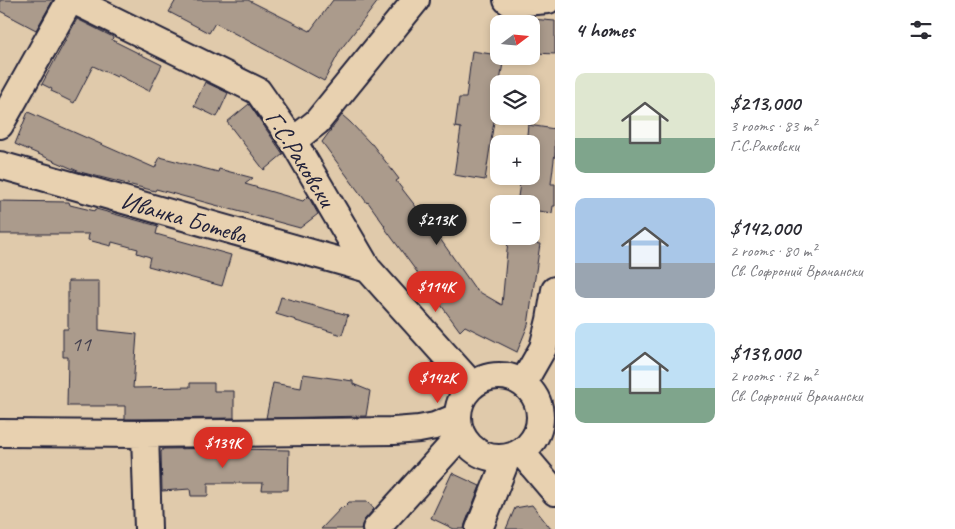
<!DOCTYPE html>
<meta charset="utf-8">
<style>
:root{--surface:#fff;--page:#f7f7f7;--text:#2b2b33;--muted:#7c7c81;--accent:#d93025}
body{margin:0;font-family:Caveat,sans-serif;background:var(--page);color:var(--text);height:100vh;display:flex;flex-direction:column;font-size:19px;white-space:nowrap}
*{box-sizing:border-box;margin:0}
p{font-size:16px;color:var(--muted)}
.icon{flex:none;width:28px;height:28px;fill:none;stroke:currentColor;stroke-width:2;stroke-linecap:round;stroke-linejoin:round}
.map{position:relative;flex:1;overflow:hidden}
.panel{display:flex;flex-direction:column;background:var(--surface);width:400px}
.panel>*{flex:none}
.needle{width:32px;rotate:74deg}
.tools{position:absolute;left:490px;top:15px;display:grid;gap:10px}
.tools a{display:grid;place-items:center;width:50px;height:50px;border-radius:10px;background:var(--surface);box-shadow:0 2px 8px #0003;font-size:25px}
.price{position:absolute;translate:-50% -42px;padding:0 11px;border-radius:18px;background:var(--accent);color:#fff;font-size:16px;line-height:32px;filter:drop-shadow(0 1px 2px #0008)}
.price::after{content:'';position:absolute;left:50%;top:30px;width:15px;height:11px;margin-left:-8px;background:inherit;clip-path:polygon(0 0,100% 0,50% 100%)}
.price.selected{background:#222;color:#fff}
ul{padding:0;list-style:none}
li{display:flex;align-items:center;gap:15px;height:125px;padding:0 20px}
li span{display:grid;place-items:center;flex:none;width:140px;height:100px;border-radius:10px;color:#555}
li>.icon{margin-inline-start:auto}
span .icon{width:60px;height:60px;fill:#fffc;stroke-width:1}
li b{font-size:21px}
h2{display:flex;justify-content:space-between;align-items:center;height:60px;padding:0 20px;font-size:21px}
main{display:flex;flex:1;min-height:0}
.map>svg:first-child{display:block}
.building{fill:#ab9b8c;stroke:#22223b}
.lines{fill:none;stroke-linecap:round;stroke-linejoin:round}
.minor-casing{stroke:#22223b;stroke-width:30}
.minor{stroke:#e8d1b0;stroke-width:26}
.labels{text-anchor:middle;stroke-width:5;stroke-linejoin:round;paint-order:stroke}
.number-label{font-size:22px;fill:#44404f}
.street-label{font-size:25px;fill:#22223b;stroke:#e8d1b0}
</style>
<main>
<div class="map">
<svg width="555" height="529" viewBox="0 0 555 529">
<rect width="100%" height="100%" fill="#e0caab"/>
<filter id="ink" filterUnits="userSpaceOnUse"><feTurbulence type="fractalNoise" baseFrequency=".02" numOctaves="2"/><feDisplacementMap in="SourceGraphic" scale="10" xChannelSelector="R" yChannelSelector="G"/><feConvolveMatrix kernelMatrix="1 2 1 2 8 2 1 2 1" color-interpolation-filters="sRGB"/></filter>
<g filter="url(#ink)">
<path class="building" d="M0,0h53l-17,30 -36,-19z
M176,0h72l62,31 23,-31h46l-38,49 -17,32 -109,-58 -6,10 -40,-21z
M77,19l36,18 -1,3 50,25 -13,26 -31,-16 -1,2 -24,-11 -19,37 -14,-7v-1l-9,-4 1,-2 -10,-5z
M531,19l24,2v33l-19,-1 1,-12h-6z
M472,51l32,5 -19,124 -31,-5 7,-47 -6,-1 4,-29h7z
M205,82l23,11 -11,24 -23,-11z
M249,104l34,50 -19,16 -37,-48z
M28,112l127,56 5,-11 58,15 1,-3 34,9 -8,6 58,17 5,-5 10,18 -18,14 -144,-39 -1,2 -75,-19 -65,-28z
M342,115l8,7 21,22h1l27,35 -3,2 35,45 45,64 26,15 6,-65 32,4 -12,81 -11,27 -52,-26 -5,5 -76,-104 1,-1 -17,-24 -1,1 -45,-61z
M528,125l27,4v23l-4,32h4v22h-2l-1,7 -21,-3v-6h-14l4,-28h10v-32h-5z
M0,201l69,1 1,3 25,6 1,-2 62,17 -2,8 75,21 -9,31 -74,-20 2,-9 -13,-4 1,-4 -26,-7 -1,4 -23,-6 1,-6h-89z
M68,281h31v49l38,4 -4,54 57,-1v-4h24v8h20v27l-109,1v-13h-58l1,-49h-5v-28h5z
M281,297l67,18 -6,20 -46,-14v-1l-20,-6z
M303,374l50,7v3l17,7 -4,25 -100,2 7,-35 28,5z
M234,448v1l55,1 -1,40h-26l1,-7h-55v13h-17l-1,-7 -28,2 -1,-39 2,-3z
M452,473l28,13 -15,38 -1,5h-10l-23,-11z
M349,502h19l6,7 -9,10 -3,6 -1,4h-40l21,-22 1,1z
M532,505l19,24h-45l9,-21z"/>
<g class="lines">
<defs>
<path id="minor" d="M73,0l185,91 35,50 75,128 104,116
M507,0l4,3 37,-3
M0,125l70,-125
M293,141l24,-19 99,-122
M0,165l368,104
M458 417a41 41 0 1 1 82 0a41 41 0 1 1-82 0Z
M523,383l20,-35 7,-28 5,-30
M0,433l145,1 249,-3 25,-2 16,-3 22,-9
M145,434l3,95
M521,452l34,40
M376,529l85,-94
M479,529l28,-71"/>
</defs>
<use href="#minor" class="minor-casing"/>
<use href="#minor" class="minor"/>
</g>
</g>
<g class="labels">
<g class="number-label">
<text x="81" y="351">11</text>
</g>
<g class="street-label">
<text transform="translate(301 158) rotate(58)" y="9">Г.С.Раковски</text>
<text transform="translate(184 217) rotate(16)" y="9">Иванка Ботева</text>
</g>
</g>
</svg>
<div class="tools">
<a><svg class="needle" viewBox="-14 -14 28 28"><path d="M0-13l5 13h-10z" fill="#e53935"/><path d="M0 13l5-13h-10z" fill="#7c7c81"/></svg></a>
<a><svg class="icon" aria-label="layers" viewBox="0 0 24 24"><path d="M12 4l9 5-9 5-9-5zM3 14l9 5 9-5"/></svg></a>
<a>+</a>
<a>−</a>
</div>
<b class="price selected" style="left:437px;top:246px">$213K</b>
<b class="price" style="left:436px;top:313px">$114K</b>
<b class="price" style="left:438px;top:404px">$142K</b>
<b class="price" style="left:223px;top:469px">$139K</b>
</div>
<section class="panel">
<h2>4 homes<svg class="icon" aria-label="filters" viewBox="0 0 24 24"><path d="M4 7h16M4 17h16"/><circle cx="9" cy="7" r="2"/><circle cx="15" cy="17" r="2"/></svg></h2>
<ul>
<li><span style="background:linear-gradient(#dfe7d0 65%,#7fa58c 0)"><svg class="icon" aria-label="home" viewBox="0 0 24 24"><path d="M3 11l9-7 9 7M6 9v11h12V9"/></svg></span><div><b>$213,000</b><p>3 rooms · 83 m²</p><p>Г.С.Раковски</p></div></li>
<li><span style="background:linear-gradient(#a9c7e8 65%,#9aa5b1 0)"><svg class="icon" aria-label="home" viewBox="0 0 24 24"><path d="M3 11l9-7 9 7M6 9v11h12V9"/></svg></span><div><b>$142,000</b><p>2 rooms · 80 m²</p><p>Св. Софроний Врачански</p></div></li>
<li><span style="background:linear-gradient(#bfe0f5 65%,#7fa58c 0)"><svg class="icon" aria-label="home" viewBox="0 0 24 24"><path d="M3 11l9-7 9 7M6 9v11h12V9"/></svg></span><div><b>$139,000</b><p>2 rooms · 72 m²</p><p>Св. Софроний Врачански</p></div></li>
</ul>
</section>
</main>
